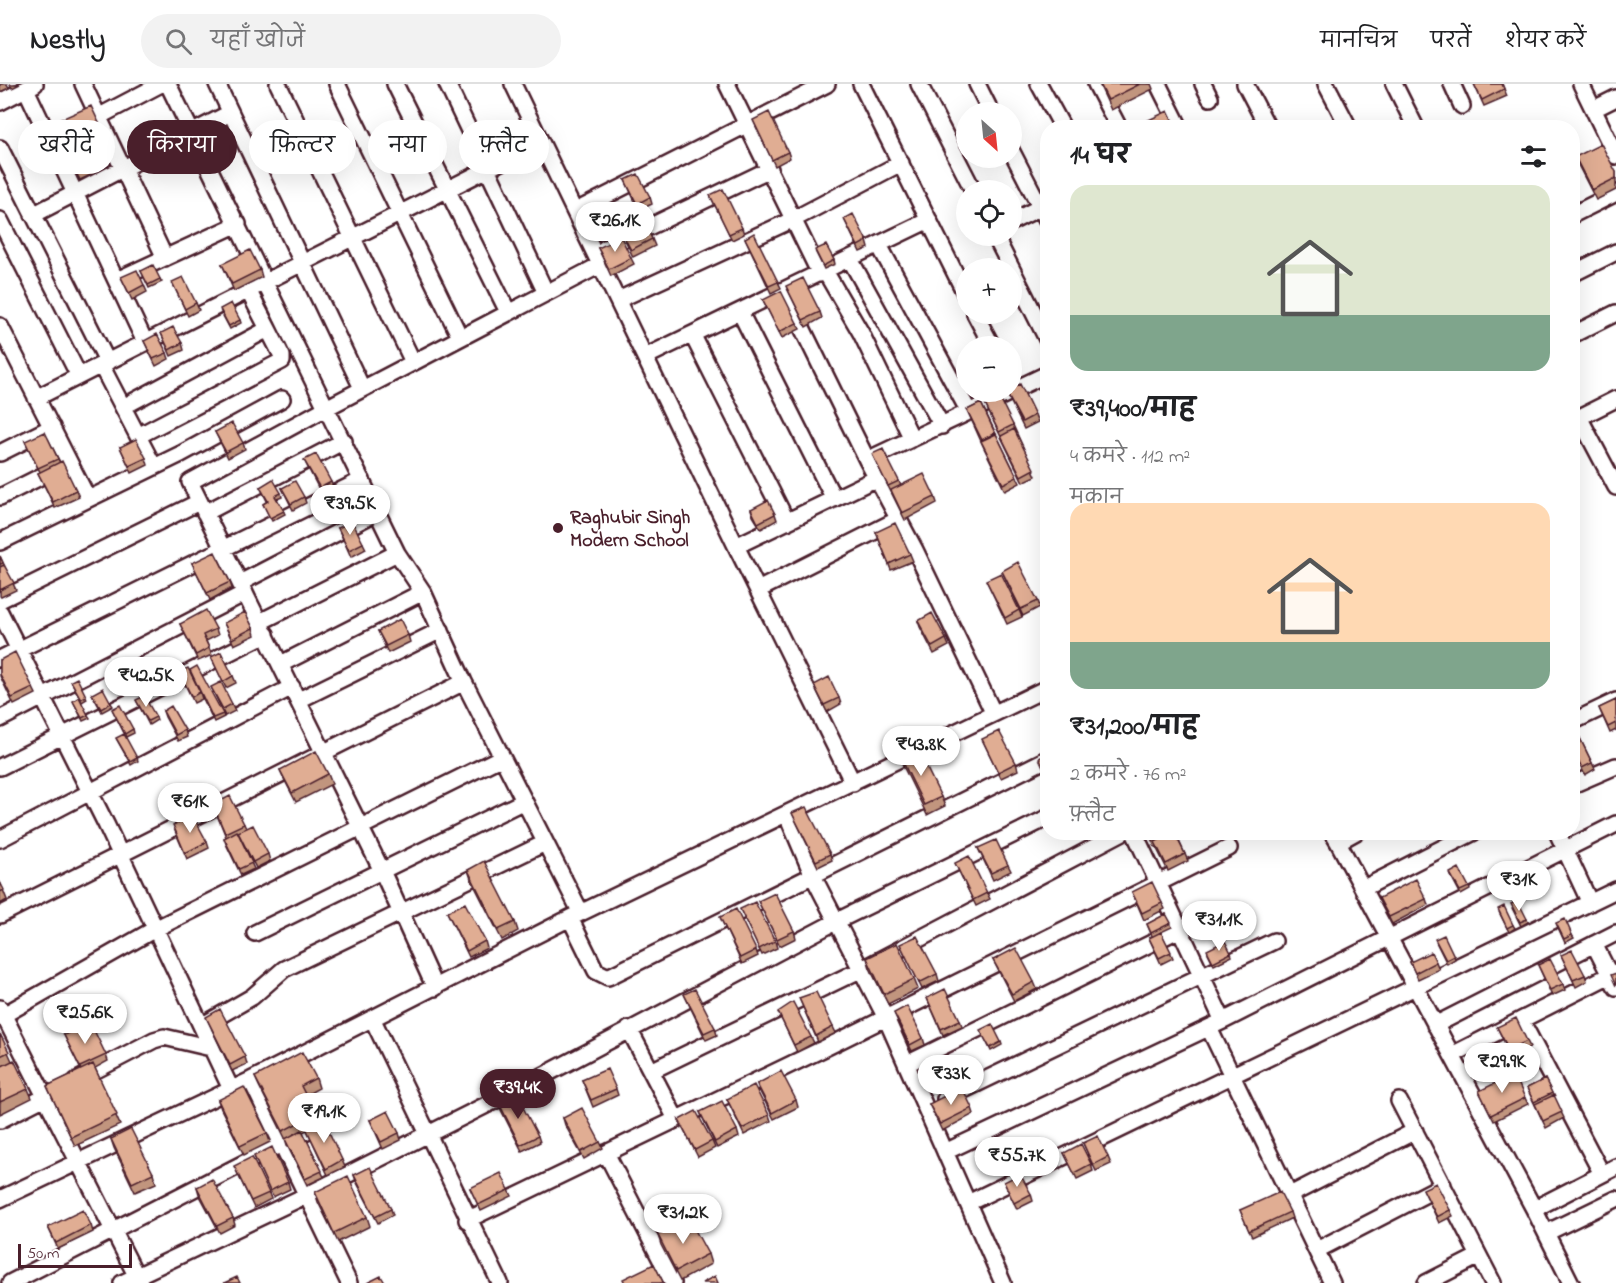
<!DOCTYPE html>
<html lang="hi">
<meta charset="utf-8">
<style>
:root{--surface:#fff;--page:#f2f2f2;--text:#202124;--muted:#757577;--line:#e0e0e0;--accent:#4a1f2b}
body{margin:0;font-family:"Indie Flower","Playpen Sans Deva",sans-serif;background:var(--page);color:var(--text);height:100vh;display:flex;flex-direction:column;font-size:22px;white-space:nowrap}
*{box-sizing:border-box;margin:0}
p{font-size:20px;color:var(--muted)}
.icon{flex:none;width:33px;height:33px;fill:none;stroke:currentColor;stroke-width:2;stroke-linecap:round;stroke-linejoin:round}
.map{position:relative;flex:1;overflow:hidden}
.side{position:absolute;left:1040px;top:36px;width:540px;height:720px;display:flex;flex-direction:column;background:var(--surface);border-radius:24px;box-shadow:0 6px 24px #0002}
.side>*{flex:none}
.top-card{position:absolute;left:18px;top:36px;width:570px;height:54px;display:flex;gap:12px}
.needle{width:39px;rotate:153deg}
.controls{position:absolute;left:956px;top:18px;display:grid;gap:12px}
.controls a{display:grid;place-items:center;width:66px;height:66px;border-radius:50%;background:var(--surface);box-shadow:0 6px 24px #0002;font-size:30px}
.scale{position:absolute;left:18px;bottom:15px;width:114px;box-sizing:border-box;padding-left:6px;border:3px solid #4a1f2b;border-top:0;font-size:16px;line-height:21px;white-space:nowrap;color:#4a1f2b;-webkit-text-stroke:4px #fff;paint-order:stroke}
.price{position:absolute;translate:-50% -51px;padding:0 14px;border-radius:21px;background:#fff;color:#222;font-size:20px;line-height:39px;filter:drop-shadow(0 2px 3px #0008)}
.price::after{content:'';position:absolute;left:50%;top:36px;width:18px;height:14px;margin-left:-9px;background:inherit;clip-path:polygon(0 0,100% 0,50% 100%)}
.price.on{background:var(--accent);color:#fff}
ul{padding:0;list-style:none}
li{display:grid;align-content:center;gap:12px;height:318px;padding:0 30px}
li span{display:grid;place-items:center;height:186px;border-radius:18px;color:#555}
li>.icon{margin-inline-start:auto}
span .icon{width:108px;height:108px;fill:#fffc;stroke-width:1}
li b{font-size:26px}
h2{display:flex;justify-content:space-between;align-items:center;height:72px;padding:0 30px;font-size:26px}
.tag{padding:0 21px;border-radius:27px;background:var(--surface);box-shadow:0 6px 24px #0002;font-size:21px;line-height:54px}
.tag.on{background:var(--accent);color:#fff}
header{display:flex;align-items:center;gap:36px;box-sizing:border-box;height:84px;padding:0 30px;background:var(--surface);border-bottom:2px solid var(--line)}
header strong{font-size:28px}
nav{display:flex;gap:33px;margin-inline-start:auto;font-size:21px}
.search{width:420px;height:54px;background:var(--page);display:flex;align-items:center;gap:15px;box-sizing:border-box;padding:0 21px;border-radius:33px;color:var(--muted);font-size:22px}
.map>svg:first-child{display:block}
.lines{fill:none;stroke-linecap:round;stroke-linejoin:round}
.minor-casing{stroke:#4a1f2b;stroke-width:20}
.minor{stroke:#fff;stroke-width:15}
.wall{fill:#c1957e;stroke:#4a1f2b;stroke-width:1.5}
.building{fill:#e0ad93;stroke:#4a1f2b;stroke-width:1.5}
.poi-dot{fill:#4a1f2b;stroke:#fff;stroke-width:2}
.labels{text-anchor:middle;stroke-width:4.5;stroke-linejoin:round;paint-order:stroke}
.poi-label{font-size:20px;font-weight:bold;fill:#4a1f2b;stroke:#fff;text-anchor:start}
</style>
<header>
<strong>Nestly</strong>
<div class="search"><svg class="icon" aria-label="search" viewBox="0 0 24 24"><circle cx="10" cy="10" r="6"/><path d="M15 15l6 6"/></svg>यहाँ खोजें</div>
<nav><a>मानचित्र</a><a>परतें</a><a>शेयर करें</a></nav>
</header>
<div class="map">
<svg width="1616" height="1199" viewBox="0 0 1616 1199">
<rect width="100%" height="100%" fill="#fff"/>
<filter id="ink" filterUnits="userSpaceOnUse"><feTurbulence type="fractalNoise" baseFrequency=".0167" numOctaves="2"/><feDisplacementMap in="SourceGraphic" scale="12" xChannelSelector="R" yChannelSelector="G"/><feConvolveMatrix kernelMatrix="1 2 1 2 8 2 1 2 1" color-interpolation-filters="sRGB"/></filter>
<g filter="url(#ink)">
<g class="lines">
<defs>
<path id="minor" d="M83,0l82,174
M168,0l229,469 26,39 41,90 117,231
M217,0l145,304
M278,0l135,278
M337,0l123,253
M395,0l113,228
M447,0l99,209
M513,0l223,462 141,-68
M727,0l93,190
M861,0l105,211
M919,0l54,106
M977,0l14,28
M1039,0l24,44
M1096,0l23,44
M1158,0l22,44
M1203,0l7,14
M1245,0l23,44
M1326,0l23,44
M1394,0l22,44
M1452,0l10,22
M1581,0l35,72
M26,5l119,253
M0,18l35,-18
M1594,25l22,-11
M98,33l63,-33
M0,64l107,213
M1011,66l36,70
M576,127l251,-127
M33,131l197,-102
M1572,131l44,-22
M0,136l79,156
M1011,138l36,-18
M995,152l52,103
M879,161l90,167
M605,164l165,-79
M850,175l92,167
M825,187l36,62 51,106
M1572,190l44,-22
M119,195l119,-55
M784,207l83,169 48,90 78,162
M618,216l176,-81 107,-56
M740,228l94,187
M975,230l17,32
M0,242l88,173
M1572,251l44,-22
M693,252l94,186
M645,273l284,-137
M101,281l53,102
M1011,307l36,-17
M36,314l505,-256
M123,323l145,-78
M1579,333l37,70
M1572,337l44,-22
M138,352l144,-75v-5l-34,-66
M0,369l52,-26
M867,376l144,-68
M0,413l56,-28
M205,429l139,-72
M0,458l181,-88 101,-55
M736,462l117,237
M240,499l137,-71
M758,506l141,-71
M0,516l199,-98
M0,528l106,212 125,265
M260,538l137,-69
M0,575l362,-179
M281,580l142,-72
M299,616l142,-70
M0,635l245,-126
M1572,638l44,-21
M0,683l266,-133
M1572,701l44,-19
M787,731l26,61 73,142 117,265
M1332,748l6,10 18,-10
M1557,748l33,71
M0,755l292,-152
M1338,758l196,367 37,74
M1364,804l110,-56
M0,831l464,-233
M570,834l26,53 12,6 439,-218
M255,849l269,-132
M1594,860l22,43
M435,904l-53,-117 -192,-389 138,-75 274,-143
M0,924l140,275
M0,933l155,-88 347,-172
M373,936l127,263
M1521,936l81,154
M1223,937l393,-197
M205,940l47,-27 32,-28 261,-126
M1435,941l181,-92
M1209,944l123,255
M629,945l47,90
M1452,971l164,-83
M907,980l273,-135
M651,987l211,-102 261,-137
M77,996l77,-40 10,-3 47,11
M251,996l98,203
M945,1015l329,-158
M1399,1017l94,182
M0,1036l53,-27
M945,1068l278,-131 -89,-189
M606,1069l67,130
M1290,1111l125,-64
M0,1115l251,-119 319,-162 477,-230
M968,1119l648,-313
M1534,1125l82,-42
M467,1136l362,-174 400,-198
M1546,1149l70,-34
M1317,1166l126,-65
M10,1199l318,-163
M122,1199l185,-88 207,-104 323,-170 210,-103
M1426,1199l53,-27"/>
</defs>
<use href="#minor" class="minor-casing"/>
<use href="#minor" class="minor"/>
</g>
<path class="wall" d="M0,0h7l2,4 -9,4z
M10,0h10l-8,4z
M1099,0h52l2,5 -42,21z
M1474,0h28l5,12 -23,10z
M753,36l35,32 2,6 -15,8z
M52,39h47l4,9 -20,9 11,21 3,10 -17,8 -24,-47z
M1575,73l41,15v18l-20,10 -17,-33z
M625,96l25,17 2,7 -13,6z
M710,111l32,33 2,6 -12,6z
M844,135l23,22 2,7 -9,4z
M623,151l29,4 3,7 -22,11z
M745,154l33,44 3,6 -10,5z
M598,164l33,10 3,6 -23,12z
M816,169l18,7 1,4 -11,5z
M222,180l38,6 2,7 -28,14z
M141,187l19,8 2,3 -13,6z
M121,193l23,8 3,7 -15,8z
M172,198l24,21 3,7 -11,6z
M786,202l34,26 2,6 -16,9z
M763,216l34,23 3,6 -18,9z
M221,228l19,8 1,3 -11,6z
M161,249l21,10 2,7 -13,6z
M144,257l23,12 2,6 -13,7z
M1006,308l29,23 3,7 -14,7z
M984,318l29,23 23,51 -13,6z
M981,319l39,80 -15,8 -21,-43 -17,-38z
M215,348l28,11 2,6 -17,9z
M25,357l33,18 18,31 3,7 -24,11 -14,-29 -3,-6 2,-1z
M120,363l26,11 2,7 -16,8z
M872,370l27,27 2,5 34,11 2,6 -32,17z
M304,376l27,22 3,7 -12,6 -15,-29z
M260,403l21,6 1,4 -5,2 8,15 -13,7 -9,-17 4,-3z
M282,404l22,9 2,6 -13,7z
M751,425l24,5 2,6 -16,9 -8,-13z
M338,444l25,15 3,6 -15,8z
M876,448l34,22 3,7 -22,9z
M0,472l16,34 -15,7 -1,-1z
M192,479l38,19 2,6 -22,12z
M1002,487l36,30 2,6 -17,9z
M986,496l33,30 3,7 -15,7z
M918,537l28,18 3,7 -15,8 -14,-27z
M224,539l29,5 2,7 -21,10z
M180,540l36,5 2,6 -12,6 6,14 -14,6z
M378,547l30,4 2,7 -22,11z
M211,573l22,19 3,7 -10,5z
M0,576l33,28 3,6 -22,11 -14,-29z
M179,588l21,20 2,7 -8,4z
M191,589l32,41 1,3 -10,5z
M71,597l15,15 1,3 -5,3z
M814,601l25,13 2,6 -14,8z
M211,603l21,17 3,7 -10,5z
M92,610l19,9 2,3 -11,6z
M136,616l20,17 1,3 -8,5z
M1616,616v30l-6,3 -11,-25z
M73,617l15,14 2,3 -7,3z
M112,625l21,20 1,4 -8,4z
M163,627l22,19 2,7 -9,4 -13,-24z
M1572,638l23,47 -10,6 -13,-26z
M116,654l21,20 1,3 -7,4z
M982,655l34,24 2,7 -17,8z
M900,672l41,41 4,9 -18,9 -24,-49z
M280,686l48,4 4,10 -36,18 -12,-23z
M213,721l31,19 2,4 22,26 2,7 -14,7 -17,-34h-1l16,35 -13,6 -15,-31 -2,-6 2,-1z
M792,729l38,41 2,6 -14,7z
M175,747l32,11 2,6 -22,11z
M1102,748h10l-8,4z
M1148,748h27l13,29 -20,10 -12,-24h-1z
M978,764l30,17 3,6 -18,9z
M955,779l32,30 3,6 -14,7z
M468,786l47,52 3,9 -16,9 -31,-61z
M1451,792l18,11 1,3 -9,5z
M0,798l7,18 -7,4z
M1132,808l30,11 3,6 -21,11z
M1379,814l47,1 2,6 -36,19z
M758,817l36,30 2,7 -16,8z
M1512,824l15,11 1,3 -7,4z
M740,825l35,32 2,7 -15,7z
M447,828l38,29 2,7 -18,9z
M1499,828l14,13 2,3 -6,4z
M1166,830l6,13 -11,5 12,26 -12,6 -12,-26 3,-2 -5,-12z
M720,833l36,33 2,6 -16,8z
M1556,839l16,12 2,3 -9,5z
M1436,858l18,14 1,3 -8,5z
M900,860l37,30 2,7 -17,8z
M1208,869h23l1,3 -18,9z
M1561,871l24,20 2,6 -11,6z
M867,874l47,21 4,10 -30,15 -18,-36z
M993,876l41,22 3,7 -23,12 -18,-35z
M1410,878h26l3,7 -21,10z
M1538,881l25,19 2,6 -13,6z
M684,910l31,34 2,7 -11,5z
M799,914l34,29 3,6 -18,9z
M927,914l33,22 2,6 -19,9z
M778,928l33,25 3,6 -17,9z
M894,929l29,25 2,7 -13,6z
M206,933l39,40 2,7 -15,7z
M1497,943l30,14 3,6 -19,9z
M982,949l19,9 1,3 -11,6z
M0,950l12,27 16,28 4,9 -32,16z
M64,951l42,20 2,6 -13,7 25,57 -45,21 -28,-60 34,-16z
M255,993l61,1 3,10 -13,7 12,27 24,38 3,7 -17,8 -21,-45 -4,2 21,45 -17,8 -20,-40 -2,-7 -26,-52z
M1545,995l19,39 -18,10 -19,-40z
M582,996l34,9 2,6 -25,12z
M757,1000l39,16 2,7 -24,12 -15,-29z
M1479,1007l46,7 3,6 -34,17z
M727,1015l42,16 2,6 -27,14z
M218,1016l49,33 3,9 -26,13 -23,-46z
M499,1019l39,33 2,6 -18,9 -21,-41z
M929,1020l43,4 2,6 -32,17z
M700,1028l37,18 2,7 -22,11z
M563,1034l37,24 3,6 -19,11 -19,-34z
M370,1036l29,13 2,7 -18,9z
M679,1036l33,21 3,7 -17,9 -16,-31z
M111,1055l42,34 3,10 -21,9 -21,-44z
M1083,1059l25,14 3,7 -15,7z
M1064,1069l27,11 2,7 -16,8z
M254,1072l34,26 2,7 -17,8z
M234,1082l35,27 2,6 -17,9z
M354,1091l37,34 2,6 -15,8 -22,-42z
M1004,1098l27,12 2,7 -16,8z
M197,1103l36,31 2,7 -15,8 -21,-39z
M470,1104l39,2 3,6 -31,15z
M1423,1105l27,21 3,6 -14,7z
M315,1108l52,25 3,9 -32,16 -20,-40z
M1240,1126l50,2 2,6 -40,19z
M91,1141l2,7 -35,17 -10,-22z
M658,1151l50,19 3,10 -31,17 -19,-36z"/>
<path class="building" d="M1100,0h40l-32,16z
M1474,0h28l2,5 -22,11z
M91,22l8,17 -20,9 15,30 -18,9 -24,-48z
M1168,27l8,17h-31l-3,-5z
M769,28l19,40 -16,8 -19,-40z
M1601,60l15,28v6l-24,12 -17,-33z
M638,90l12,23 -13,7 -12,-24z
M723,105l19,39 -13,6 -19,-39z
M853,130l14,27 -9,5 -14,-27z
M645,140l7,15 -21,11 -8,-15z
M754,149l24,49 -9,4 -24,-48z
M621,153l10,21 -22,11 -11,-21z
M826,161l8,15 -11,6 -8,-16z
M250,166l10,20 -28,14 -10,-20z
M153,181l7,14 -12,6 -7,-14z
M137,186l7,15 -15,8 -8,-16z
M183,193l13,26 -11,6 -13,-27z
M803,194l17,34 -17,8 -17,-34z
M781,207l16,32 -18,9 -16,-32z
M231,219l9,17 -11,6 -9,-17z
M173,243l9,16 -13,7 -8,-17z
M157,250l10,19 -14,6 -9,-18z
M1020,300l15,31 -13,7 -16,-30h5v-4z
M998,311l15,30 -14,7 -15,-30z
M981,319l14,30 -13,7 -15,-30z
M232,339l11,20 -17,9 -11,-20z
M1014,345l20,40 -13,7 -20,-40z
M45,348l13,27 -20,9 -13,-27z
M996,350l21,43 -14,7 -22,-43z
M136,355l10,19 -17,8 -9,-19z
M883,365l16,32 -11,5 -16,-32z
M316,370l15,28 -11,6 -16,-28z
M62,377l14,29 -23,12 -15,-29z
M924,390l11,23 -33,16 -11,-23z
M273,395l8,14 -6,3 9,15 -14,7 -7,-14 5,-3 -8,-14z
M295,397l9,16 -13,7 -9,-16z
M768,416l7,14 -17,9 -7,-14z
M352,437l11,22 -14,7 -11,-22z
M895,439l15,31 -21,10 -13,-32z
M215,468l15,30 -23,11 -15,-30z
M0,472l3,7 -3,1z
M1018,478l20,39 -17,8 -19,-38z
M4,481l10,18 -14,7v-23z
M1001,489l18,37 -14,8 -19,-38z
M206,526l10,19 -13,6 6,13 -13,7 -16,-31z
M245,528l8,16 -21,11 -8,-16z
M932,529l14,26 -14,8 -14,-26z
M400,535l8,16 -22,11 -8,-15z
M15,568l18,36 -21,10 -12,-24v-14z
M221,568l12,24 -10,6 -12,-25z
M197,582l26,48 -10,4 -23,-48z
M188,584l12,24 -8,5 -13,-25z
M829,593l10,21 -15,7 -10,-20z
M77,594l9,18 -5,3 -10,-18z
M221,598l11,22 -9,5 -12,-22z
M103,604l8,15 -10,6 -9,-15z
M144,612l12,21 -8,4 -12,-21z
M79,613l9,18 -6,3 -9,-17z
M1616,616v23l-8,4 -9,-19z
M120,621l13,24 -8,5 -13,-25z
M171,622l14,24 -9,5 -13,-24z
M1572,638l20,41 -10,5 -10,-21z
M999,647l17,32 -18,9 -16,-33z
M124,650l13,24 -7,4 -14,-24z
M917,664l24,49 -17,8 -24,-49z
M316,667l12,23 -36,19 -12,-23z
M1047,670v19h-1l-7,-15z
M1047,694v8l-3,-7z
M230,712l14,28 -19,9 -12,-28z
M806,723l24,47 -14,7 -24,-48z
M193,732l14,26 -22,11 -12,-28z
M253,741l15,29 -15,8 -15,-30z
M237,747l15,32 -13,6 -15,-31z
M1149,748h21l-17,9z
M1174,748l11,22 -19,10 -11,-22z
M996,756l12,25 -17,8 -13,-25z
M969,772l18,37 -14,7 -18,-37z
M484,777l31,61 -17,8 -30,-60z
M1459,784l10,19 -9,4 -10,-18z
M1416,795l10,20 -37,18 -10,-19z
M0,798l4,8 -4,2z
M1152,798l10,21 -20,10 -10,-21z
M775,809l19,38 -17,8 -19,-38z
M1518,817l9,18 -7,3 -9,-18z
M755,818l20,39 -16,8 -19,-40z
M465,819l20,38 -18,10 -20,-39z
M1504,822l9,19 -6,3 -9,-19z
M736,825l20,41 -16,8 -20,-41z
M1166,830l5,9 -20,10 -4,-9z
M1565,835l7,16 -8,4 -8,-16z
M1161,848l10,20 -12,6 -10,-20z
M1444,851l10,21 -8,4 -11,-21z
M917,852l20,38 -18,9 -19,-39z
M1225,857l6,12 -18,9 -6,-12z
M897,859l17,36 -30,15 -17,-36z
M1016,864l18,34 -22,12 -19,-34z
M1572,866l13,25 -12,5 -12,-25z
M1431,868l5,10 -21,11 -5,-11z
M1550,875l13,25 -13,6 -12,-25z
M1616,889v13l-5,-11z
M695,905l20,39 -11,5 -20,-39z
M945,905l15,31 -19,9 -14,-31z
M816,908l17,35 -17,9 -17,-38z
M793,918l18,35 -17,8 -16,-33z
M907,922l16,32 -13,7 -16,-32z
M220,925l25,48 -15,8 -24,-48z
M1516,934l11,23 -18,9 -12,-23z
M90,938l16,33 -26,12 -16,-32z
M992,940l9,18 -11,6 -10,-18z
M0,950l9,18 -9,4z
M302,968l14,26 -15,8 14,28 -32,17 -28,-54z
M14,976l14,29 -28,13v-35z
M93,980l24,51 -46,22 -24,-51z
M607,985l9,20 -25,11 -9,-20z
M781,987l15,29 -24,13 -15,-29z
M1514,990l11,24 -34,17 -12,-24z
M1545,995l7,14 -18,9 -7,-14z
M754,1001l15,30 -27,14 -15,-30z
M244,1003l23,46 -27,13 -22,-46z
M962,1003l10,21 -32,16 -11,-20z
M516,1010l22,42 -18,9 -21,-42z
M1554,1011l8,17 -19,9 -8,-17z
M722,1017l15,29 -22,12 -15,-30z
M582,1024l18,34 -19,10 -18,-34z
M388,1027l11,22 -18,9 -11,-22z
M696,1027l16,30 -17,9 -16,-30z
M323,1035l19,41 -16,9 -20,-41z
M131,1045l22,44 -21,10 -21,-44z
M302,1046l20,41 -17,8 -20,-40z
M1098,1052l10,21 -15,8 -10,-22z
M1081,1060l10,20 -17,9 -10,-20z
M272,1063l16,35 -18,9 -16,-35z
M252,1073l17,36 -18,8 -17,-35z
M370,1083l21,42 -16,8 -21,-42z
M501,1089l8,17 -31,15 -8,-17z
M1020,1090l11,20 -17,9 -10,-21z
M348,1092l19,41 -33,16 -19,-41z
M212,1095l21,39 -16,8 -20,-39z
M1436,1099l14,27 -13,7 -14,-28z
M1280,1108l10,20 -41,19 -9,-21z
M83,1126l8,15 -35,18 -8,-16z
M689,1135l19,35 -32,17 -18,-36z
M654,1180l9,18 -3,1h-35l-2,-4z
M381,1192l4,7h-18z
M715,1192l3,7h-16z
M237,1193l3,6h-16z"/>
</g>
<circle class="poi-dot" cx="558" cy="444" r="6"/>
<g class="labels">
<g class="poi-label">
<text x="570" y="439">Raghubir Singh<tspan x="570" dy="23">Modern School</tspan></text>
</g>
</g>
</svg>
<div class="controls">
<a><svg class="needle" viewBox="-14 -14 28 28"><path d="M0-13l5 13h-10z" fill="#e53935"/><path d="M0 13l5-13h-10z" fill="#757577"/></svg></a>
<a><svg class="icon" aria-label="locate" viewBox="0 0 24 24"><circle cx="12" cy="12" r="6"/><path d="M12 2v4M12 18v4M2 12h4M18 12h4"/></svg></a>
<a>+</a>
<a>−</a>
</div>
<div class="scale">50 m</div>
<b class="price" style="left:615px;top:169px">₹26.1K</b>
<b class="price" style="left:350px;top:452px">₹39.5K</b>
<b class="price" style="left:146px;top:624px">₹42.5K</b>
<b class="price" style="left:921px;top:693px">₹43.8K</b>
<b class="price" style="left:190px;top:750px">₹61K</b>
<b class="price" style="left:1519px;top:828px">₹31K</b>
<b class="price" style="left:1219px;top:868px">₹31.1K</b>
<b class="price" style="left:85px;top:961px">₹25.6K</b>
<b class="price" style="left:1502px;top:1010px">₹29.9K</b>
<b class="price" style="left:951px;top:1022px">₹33K</b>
<b class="price on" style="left:518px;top:1036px">₹39.4K</b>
<b class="price" style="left:324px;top:1060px">₹19.1K</b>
<b class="price" style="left:1017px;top:1104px">₹55.7K</b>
<b class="price" style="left:683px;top:1161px">₹31.2K</b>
<div class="top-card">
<a class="tag">खरीदें</a>
<a class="tag on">किराया</a>
<a class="tag">फ़िल्टर</a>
<a class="tag">नया</a>
<a class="tag">फ़्लैट</a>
</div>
<section class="side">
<h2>14 घर<svg class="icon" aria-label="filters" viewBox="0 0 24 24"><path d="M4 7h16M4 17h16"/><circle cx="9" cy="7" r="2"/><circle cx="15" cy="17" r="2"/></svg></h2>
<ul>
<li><span style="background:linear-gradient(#dfe7d0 70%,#7fa58c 0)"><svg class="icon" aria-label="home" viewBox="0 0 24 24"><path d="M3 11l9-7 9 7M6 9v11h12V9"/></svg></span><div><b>₹39,400/माह</b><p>4 कमरे · 112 m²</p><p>मकान</p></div></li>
<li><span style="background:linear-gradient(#ffd9b3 75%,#7fa58c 0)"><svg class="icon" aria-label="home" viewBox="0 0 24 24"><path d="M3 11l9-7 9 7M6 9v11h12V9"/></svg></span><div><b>₹31,200/माह</b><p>2 कमरे · 76 m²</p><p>फ़्लैट</p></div></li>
</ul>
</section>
</div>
